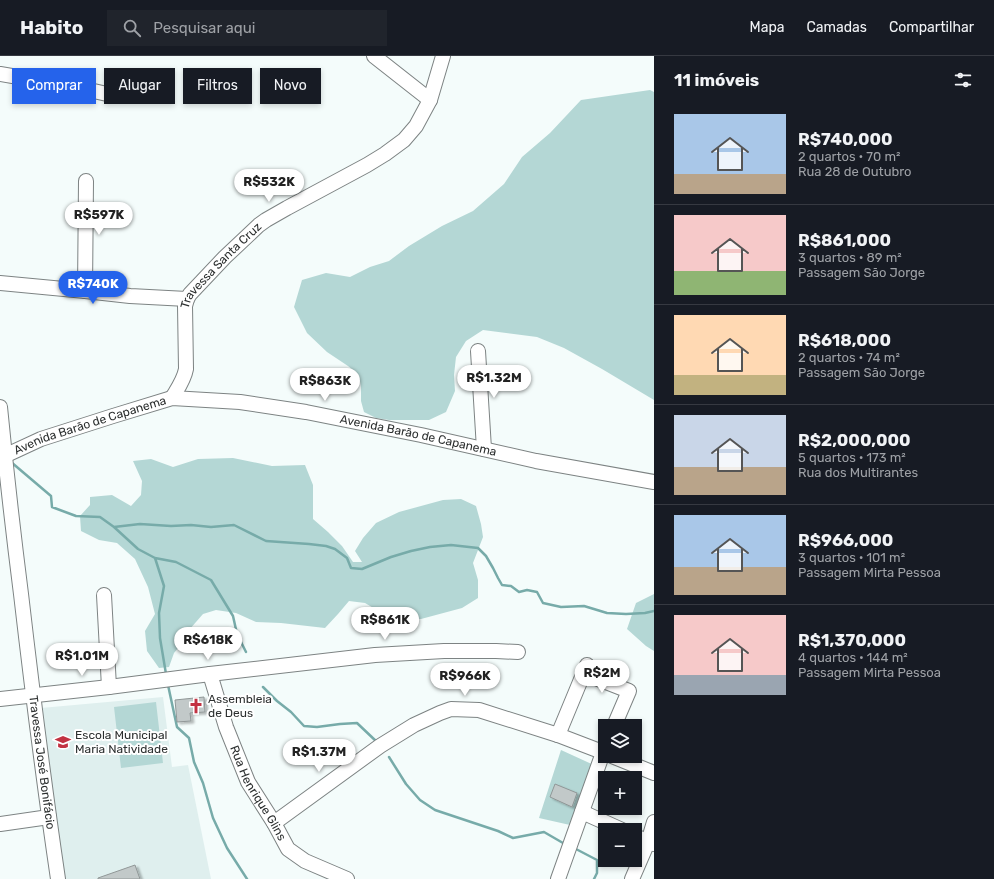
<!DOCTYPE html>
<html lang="pt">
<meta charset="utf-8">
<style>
:root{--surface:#171b24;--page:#20242c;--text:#f1f3f6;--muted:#9ea1a6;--line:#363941;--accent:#2563eb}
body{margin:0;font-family:Rubik,sans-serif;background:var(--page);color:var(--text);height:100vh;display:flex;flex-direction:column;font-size:15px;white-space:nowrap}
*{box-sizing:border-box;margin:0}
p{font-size:13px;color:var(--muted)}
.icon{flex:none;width:22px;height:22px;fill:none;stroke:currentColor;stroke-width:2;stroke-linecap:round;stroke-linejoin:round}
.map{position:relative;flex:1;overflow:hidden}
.side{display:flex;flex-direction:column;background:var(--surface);width:340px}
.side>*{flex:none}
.top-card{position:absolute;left:12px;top:12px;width:380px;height:36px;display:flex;gap:8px}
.tools{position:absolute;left:598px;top:663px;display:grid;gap:8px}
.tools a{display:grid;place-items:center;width:44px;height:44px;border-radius:0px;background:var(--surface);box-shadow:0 2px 6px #0003;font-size:20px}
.price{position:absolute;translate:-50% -34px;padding:0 9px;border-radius:14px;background:#fff;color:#222;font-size:13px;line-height:26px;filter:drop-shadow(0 1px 2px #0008)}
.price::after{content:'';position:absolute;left:50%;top:24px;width:12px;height:9px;margin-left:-6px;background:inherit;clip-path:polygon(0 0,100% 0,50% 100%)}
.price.current{background:var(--accent);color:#fff}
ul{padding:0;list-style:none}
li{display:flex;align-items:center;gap:12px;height:100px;padding:0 20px}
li+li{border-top:1px solid var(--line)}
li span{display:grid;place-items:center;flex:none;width:112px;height:80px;border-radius:0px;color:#555}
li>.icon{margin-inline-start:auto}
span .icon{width:48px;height:48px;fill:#fffc;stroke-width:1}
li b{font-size:17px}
h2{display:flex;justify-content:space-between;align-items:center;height:48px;padding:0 20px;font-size:17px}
.chip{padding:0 14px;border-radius:0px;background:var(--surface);box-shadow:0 2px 6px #0003;font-size:14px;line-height:36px}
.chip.current{background:var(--accent);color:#fff}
header{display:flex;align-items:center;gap:24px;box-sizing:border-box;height:56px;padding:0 20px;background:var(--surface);border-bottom:1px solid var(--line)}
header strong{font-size:19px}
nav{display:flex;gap:22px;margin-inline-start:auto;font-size:14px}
.search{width:280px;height:36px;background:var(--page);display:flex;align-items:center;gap:10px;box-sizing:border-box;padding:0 14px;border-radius:0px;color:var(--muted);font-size:15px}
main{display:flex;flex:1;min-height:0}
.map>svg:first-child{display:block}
.built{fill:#dfefee}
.green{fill:#b4d7d5}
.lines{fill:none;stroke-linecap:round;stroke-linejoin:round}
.stream{stroke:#77aba9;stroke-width:2.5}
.building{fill:#c2c9c9;stroke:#909797;filter:url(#shadow)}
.minor-casing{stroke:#7d8383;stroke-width:16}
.minor{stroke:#fff;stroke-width:14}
.labels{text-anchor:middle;stroke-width:4;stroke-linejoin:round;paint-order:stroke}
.street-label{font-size:12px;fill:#2c2f2f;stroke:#fff}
.poi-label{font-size:12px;fill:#2c2f2f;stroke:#fff;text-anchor:start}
</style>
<header>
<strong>Habito</strong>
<div class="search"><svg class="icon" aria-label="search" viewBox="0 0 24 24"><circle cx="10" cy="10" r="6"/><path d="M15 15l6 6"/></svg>Pesquisar aqui</div>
<nav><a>Mapa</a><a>Camadas</a><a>Compartilhar</a></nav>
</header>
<main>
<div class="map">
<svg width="654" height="823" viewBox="0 0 654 823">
<defs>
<filter id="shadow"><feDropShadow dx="3" dy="2" stdDeviation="1" flood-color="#0004"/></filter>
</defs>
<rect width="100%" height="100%" fill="#f4fcfb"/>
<path class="built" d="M163,641l9,70 16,-2 23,114h-146l-24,-171z"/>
<path class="green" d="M650,34l4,2v308l-52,-31 -38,-21 -27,-11 -54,-7 -17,11 -10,16 -2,18 1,16 -9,21 -17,8h-40l-13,-2 -12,-6 -3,-11v-14l-2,-12 -11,-9 -21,-14 -20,-19 -13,-26 8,-27 24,-7 24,4 20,-10 19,-6 20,-15 33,-20 31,-15 31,-27 18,-27 28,-24 31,-33z
M233,402l39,8 33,-1 8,20v34l15,13 14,14 11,16h9l-7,-11 8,-13 13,-15 23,-11 44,-12 18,-1 15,7 5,18 2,13 -10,26 5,17v18l-16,10 -41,11 -34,-3 -22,-13 -16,-2 -11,13 -13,14 -44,-5 -25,-1 -20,-9 -20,-3 -13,4 -14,16 -6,12 -9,11 -5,14 -10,1 -12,-17 -2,-20 10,-17 -7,-27 -13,-28 -18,-16 -18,-3 -18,-9 -1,-15 10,-11v-8l22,-2 19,11 10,-11 1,-14 -9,-20 18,-2 22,8 25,-8z
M654,538v57l-8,-5 -19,-17 9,-26z
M156,646l7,61 -42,5 -7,-61z
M561,694l35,16 -26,59 -31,-7z"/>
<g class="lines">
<path class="stream" d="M11,406l40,34 1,11 24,9 24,1 14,10 26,-3 31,2 20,-1 20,2 23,-2 32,16 43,3 17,2 9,3 12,9 4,10 11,1 29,-12 20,-6 19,-4 21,-2 27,3 8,8 7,12 5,10 4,7 9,1 8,6 8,-2 10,2 6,11 18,4 23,-1 23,7 19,1 19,-1 9,-2
M114,471l24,22 17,9 9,28 -5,27 1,25 6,36
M155,502l21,4 35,18 22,36 4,18 9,18
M168,629l9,42 12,11 5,24 9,21 10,35 14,30 20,31
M263,631l14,14 14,11 13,14 13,1 23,-3 17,-1 20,19
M389,701l17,27 14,16 15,10 63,21 15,7 31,-6 19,11
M574,792l23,12v13l-3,6"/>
</g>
<path class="building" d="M204,641l1,15 -15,1 1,8 -14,1 -2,-22z
M555,728l22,9 -5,14 -22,-10z
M135,809l5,14h-42v-1z"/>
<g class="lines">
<defs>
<g id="minor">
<path d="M374,0l56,44"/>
<path d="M0,18l76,13 31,7"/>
<path d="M0,227l85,8 45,5 57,3"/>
<path d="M85,235l1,-110"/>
<path d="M478,295l6,98"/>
<path id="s1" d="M172,342c6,-10 12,-18 14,-29l-1,-63 2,-7 3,-5 35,-37 34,-32 7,-5 21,-12 80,-43 18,-11 19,-14 12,-14 14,-26 13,-44"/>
<path id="s2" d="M0,351c6,62 13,124 21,187 11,95 23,190 37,285"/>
<path id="s3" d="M0,402l41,-19 72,-23 59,-18 68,4 66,10 115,23 115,26 118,21"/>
<path d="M104,539l5,92"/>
<path d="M583,617l46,18 -15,35"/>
<path id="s4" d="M210,618l16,53 22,55 26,41 14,26 17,12 42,18"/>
<path d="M0,643l109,-12 101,-13 165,-19 69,-4h52l22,1"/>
<path d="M558,679l29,-70"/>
<path d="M612,700l42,17"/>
<path d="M582,756l40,18"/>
<path d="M274,767l106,-77 34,-21 26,-12 11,-4 28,1 79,25 47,18"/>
<path d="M0,768l49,-7"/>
<path d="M635,780l19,8"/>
<path d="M558,823l47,-132"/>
<path d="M632,823l16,-37 6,-20"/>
</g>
</defs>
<use href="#minor" class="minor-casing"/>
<use href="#minor" class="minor"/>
</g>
<defs>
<symbol id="church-bare" viewBox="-9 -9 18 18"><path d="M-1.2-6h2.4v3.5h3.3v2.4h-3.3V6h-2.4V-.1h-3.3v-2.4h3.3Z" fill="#c23242" stroke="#fff" stroke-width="2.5" paint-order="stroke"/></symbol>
<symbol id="school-bare" viewBox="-9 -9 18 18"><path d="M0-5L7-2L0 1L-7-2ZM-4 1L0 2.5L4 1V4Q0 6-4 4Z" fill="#c23242" stroke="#fff" stroke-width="2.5" paint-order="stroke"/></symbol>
</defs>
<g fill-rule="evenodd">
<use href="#church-bare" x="185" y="639" width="22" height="22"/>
<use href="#school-bare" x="52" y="675" width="22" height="22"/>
</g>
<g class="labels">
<g class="street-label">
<text dy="4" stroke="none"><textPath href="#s1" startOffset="150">Travessa Santa Cruz</textPath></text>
<text dy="4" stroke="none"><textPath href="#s3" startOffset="96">Avenida Barão de Capanema</textPath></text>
<text dy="4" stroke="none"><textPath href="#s3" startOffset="432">Avenida Barão de Capanema</textPath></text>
<text dy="4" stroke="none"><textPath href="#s2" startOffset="358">Travessa José Bonifácio</textPath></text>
<text dy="4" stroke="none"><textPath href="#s4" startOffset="129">Rua Henrique Glins</textPath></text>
</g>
<g class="poi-label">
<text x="208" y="647">Assembleia<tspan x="208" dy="14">de Deus</tspan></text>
<text x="75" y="683">Escola Municipal<tspan x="75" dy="14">Maria Natividade</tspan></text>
</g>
</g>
</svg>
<div class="tools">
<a><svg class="icon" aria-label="layers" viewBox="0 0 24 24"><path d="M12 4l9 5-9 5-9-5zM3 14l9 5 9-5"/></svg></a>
<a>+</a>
<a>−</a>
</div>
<b class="price" style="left:269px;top:147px">R$532K</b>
<b class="price" style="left:99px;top:180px">R$597K</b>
<b class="price current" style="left:93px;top:249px">R$740K</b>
<b class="price" style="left:494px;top:343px">R$1.32M</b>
<b class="price" style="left:325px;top:346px">R$863K</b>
<b class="price" style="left:385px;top:585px">R$861K</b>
<b class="price" style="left:208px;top:605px">R$618K</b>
<b class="price" style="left:82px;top:621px">R$1.01M</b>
<b class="price" style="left:602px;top:638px">R$2M</b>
<b class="price" style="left:465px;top:641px">R$966K</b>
<b class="price" style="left:319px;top:717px">R$1.37M</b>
<div class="top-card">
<a class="chip current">Comprar</a>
<a class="chip">Alugar</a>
<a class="chip">Filtros</a>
<a class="chip">Novo</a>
</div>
</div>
<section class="side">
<h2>11 imóveis<svg class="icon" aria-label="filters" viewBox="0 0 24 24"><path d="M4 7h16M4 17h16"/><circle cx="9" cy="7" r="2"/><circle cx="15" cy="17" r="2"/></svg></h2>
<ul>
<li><span style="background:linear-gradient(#a9c7e8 75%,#b9a48a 0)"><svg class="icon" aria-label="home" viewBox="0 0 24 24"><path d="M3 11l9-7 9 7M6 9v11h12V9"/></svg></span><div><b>R$740,000</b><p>2 quartos · 70 m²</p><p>Rua 28 de Outubro</p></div></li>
<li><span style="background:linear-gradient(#f6c9c9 70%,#8fb573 0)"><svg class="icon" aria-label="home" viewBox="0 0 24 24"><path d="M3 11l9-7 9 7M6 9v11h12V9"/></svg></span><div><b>R$861,000</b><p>3 quartos · 89 m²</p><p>Passagem São Jorge</p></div></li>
<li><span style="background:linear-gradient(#ffd9b3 75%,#c2b280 0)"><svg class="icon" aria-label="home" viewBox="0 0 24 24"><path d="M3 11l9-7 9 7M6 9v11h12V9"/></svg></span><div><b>R$618,000</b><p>2 quartos · 74 m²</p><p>Passagem São Jorge</p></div></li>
<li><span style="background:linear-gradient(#c9d6e8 65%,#b9a48a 0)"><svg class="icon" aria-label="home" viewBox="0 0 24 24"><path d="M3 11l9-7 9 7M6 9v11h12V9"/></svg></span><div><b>R$2,000,000</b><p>5 quartos · 173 m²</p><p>Rua dos Multirantes</p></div></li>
<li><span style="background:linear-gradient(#a9c7e8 65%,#b9a48a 0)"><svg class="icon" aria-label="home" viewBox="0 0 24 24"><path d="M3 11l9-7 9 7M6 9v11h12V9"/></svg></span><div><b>R$966,000</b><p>3 quartos · 101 m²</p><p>Passagem Mirta Pessoa</p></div></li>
<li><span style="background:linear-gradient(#f6c9c9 75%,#9aa5b1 0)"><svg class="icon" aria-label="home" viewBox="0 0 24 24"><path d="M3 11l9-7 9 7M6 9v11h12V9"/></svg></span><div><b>R$1,370,000</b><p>4 quartos · 144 m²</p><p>Passagem Mirta Pessoa</p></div></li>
</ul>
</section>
</main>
